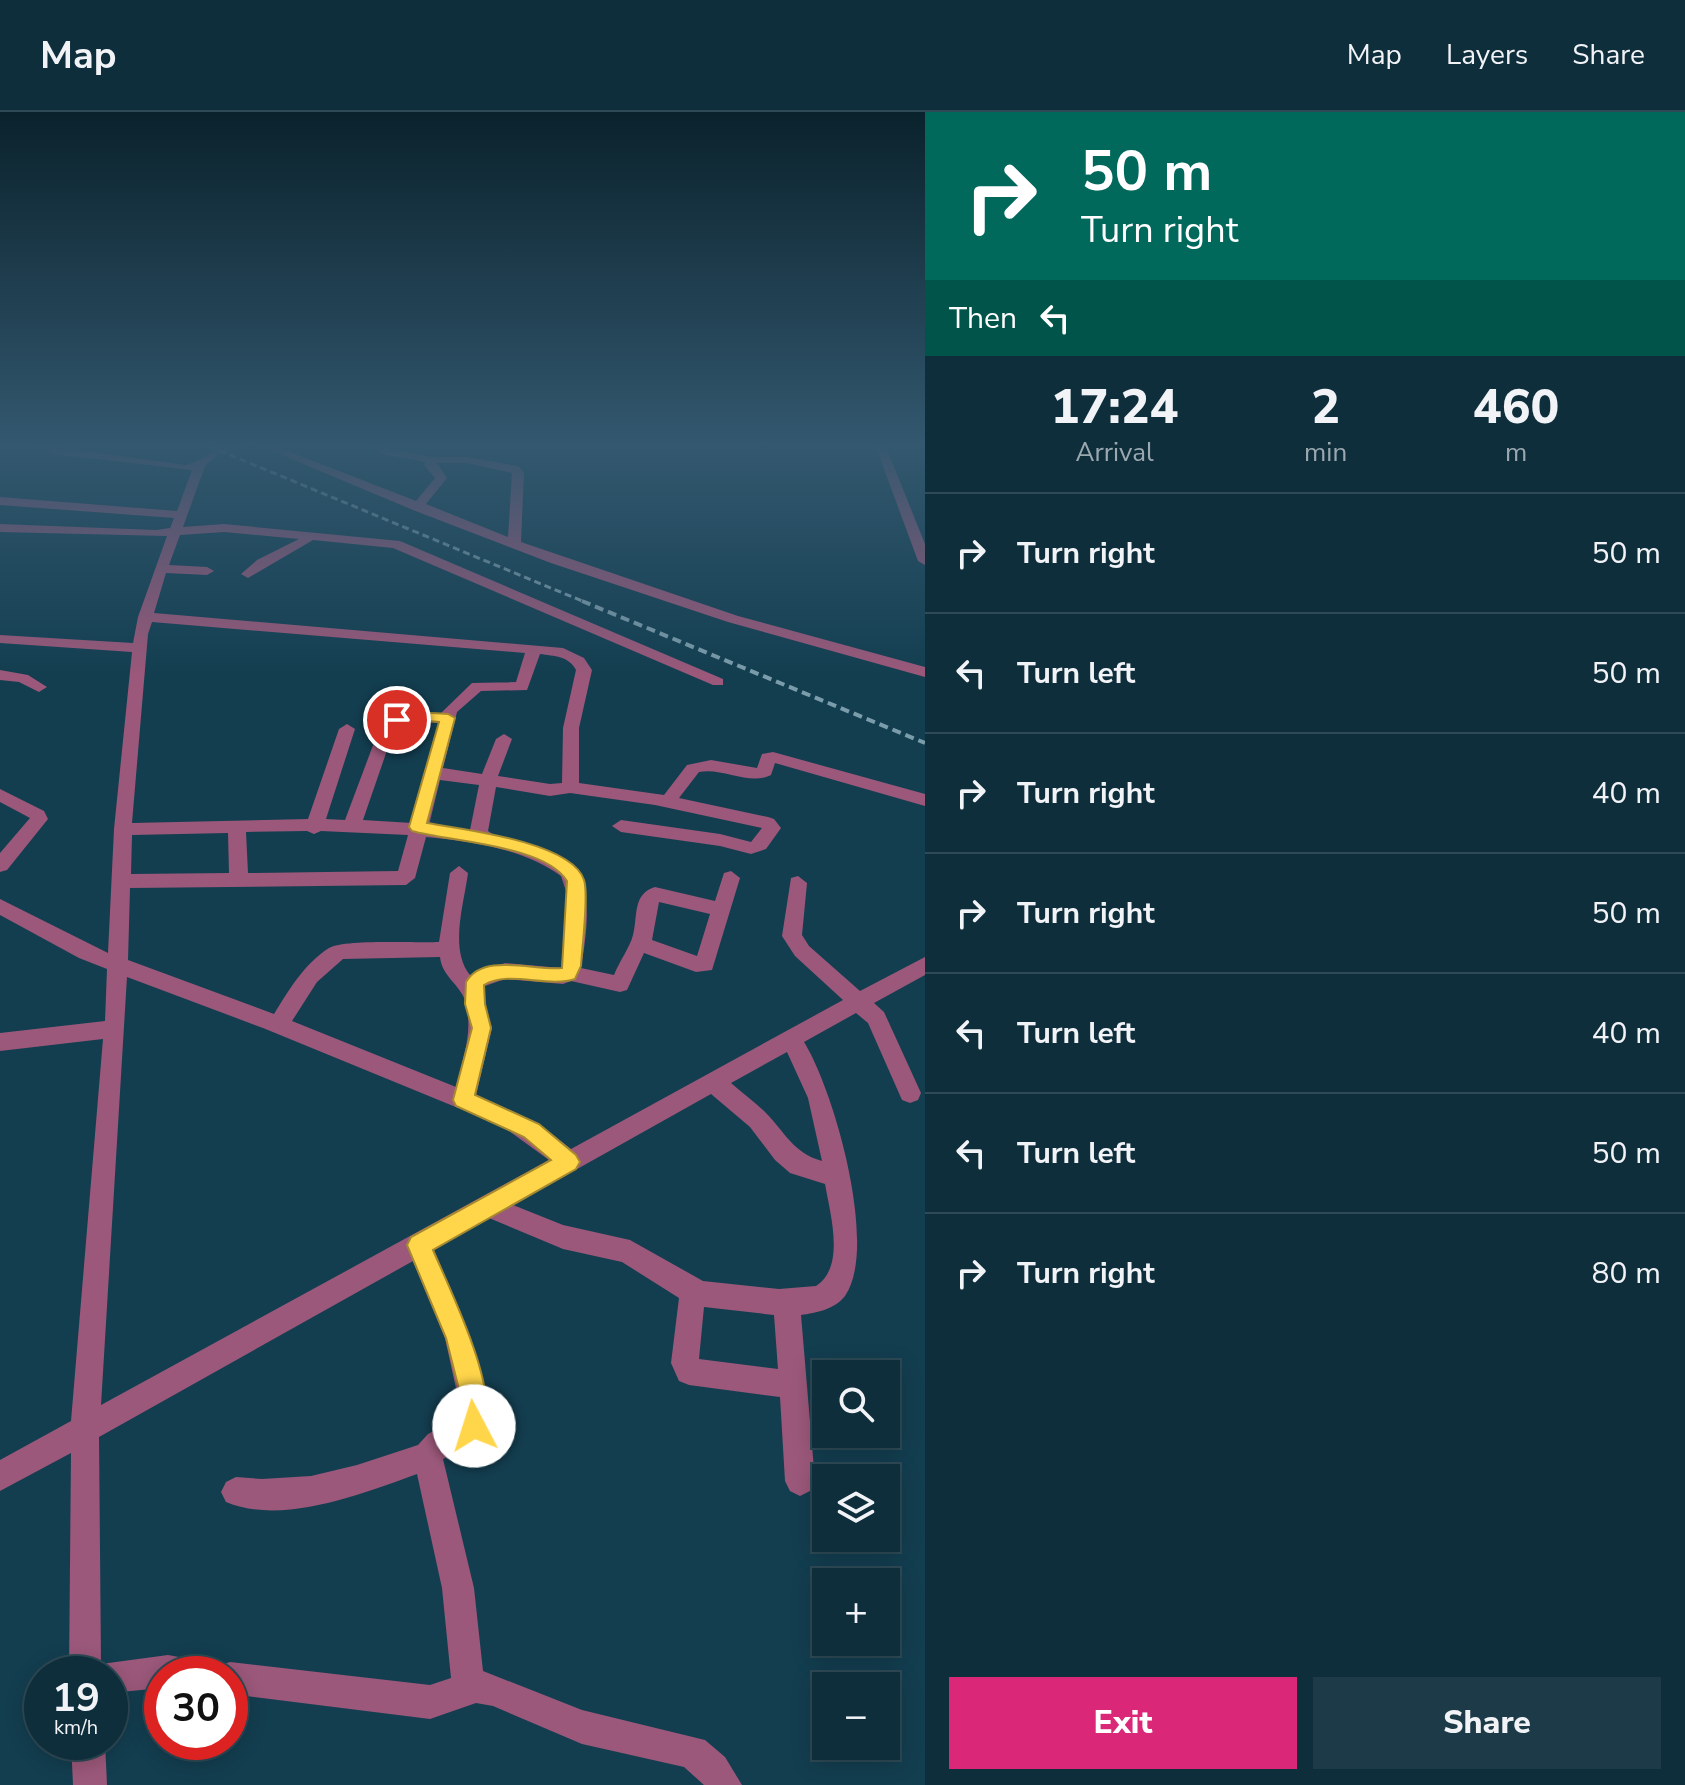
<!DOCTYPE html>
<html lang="en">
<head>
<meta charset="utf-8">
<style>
  :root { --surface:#0e2e3c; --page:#1c3a47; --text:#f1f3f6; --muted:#9ba8af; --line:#2e4a56; --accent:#db2777 }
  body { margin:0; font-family:"Nunito Sans",sans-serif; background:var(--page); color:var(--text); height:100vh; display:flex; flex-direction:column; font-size:30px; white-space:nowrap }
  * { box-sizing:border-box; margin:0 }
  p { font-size:26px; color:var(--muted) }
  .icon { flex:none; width:44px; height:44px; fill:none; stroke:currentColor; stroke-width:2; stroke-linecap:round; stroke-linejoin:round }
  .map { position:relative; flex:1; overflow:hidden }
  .sheet { display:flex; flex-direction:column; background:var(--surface); width:760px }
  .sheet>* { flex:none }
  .hud { background:#00695c; color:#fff; overflow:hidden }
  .buttons { position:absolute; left:812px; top:1248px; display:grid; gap:16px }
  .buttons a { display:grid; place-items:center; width:88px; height:88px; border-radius:0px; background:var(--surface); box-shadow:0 4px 20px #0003,0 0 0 2px var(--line); font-size:40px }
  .speed { position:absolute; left:24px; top:1544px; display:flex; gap:16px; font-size:40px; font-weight:700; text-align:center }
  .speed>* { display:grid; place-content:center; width:104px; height:104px; border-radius:50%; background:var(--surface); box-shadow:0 4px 20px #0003,0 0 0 2px var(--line); line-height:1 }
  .speed small { font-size:20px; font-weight:400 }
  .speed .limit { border:12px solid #d22; background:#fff; color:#111 }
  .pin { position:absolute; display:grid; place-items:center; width:68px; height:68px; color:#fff; margin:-34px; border:4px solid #fff; border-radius:50%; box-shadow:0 2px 8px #0007 }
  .me { position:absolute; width:88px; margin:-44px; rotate:355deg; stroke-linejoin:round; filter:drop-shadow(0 0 6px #0008) }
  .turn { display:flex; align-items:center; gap:28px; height:168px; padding:0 24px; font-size:36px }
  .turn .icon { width:104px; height:104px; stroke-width:2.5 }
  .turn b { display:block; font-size:56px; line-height:68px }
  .then { display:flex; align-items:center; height:76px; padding:0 24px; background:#0003; gap:16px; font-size:30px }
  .eta { display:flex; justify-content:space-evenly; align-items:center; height:136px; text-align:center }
  .eta b { font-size:48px; font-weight:800; line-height:56px }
  .button { display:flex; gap:16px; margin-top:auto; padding:16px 24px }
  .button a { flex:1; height:92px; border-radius:0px; background:var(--accent); color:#fff; font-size:32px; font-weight:800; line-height:92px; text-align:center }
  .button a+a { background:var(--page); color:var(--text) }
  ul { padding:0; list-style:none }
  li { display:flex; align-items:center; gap:24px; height:120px; padding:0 24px; border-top:2px solid var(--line) }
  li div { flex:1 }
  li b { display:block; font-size:30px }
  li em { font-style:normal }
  header { display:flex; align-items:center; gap:48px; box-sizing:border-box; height:112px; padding:0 40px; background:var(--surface); border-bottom:2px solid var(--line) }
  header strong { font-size:38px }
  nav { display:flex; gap:44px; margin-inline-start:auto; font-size:28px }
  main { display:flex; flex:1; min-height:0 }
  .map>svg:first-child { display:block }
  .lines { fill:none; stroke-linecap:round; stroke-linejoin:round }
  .minor { fill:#9b587a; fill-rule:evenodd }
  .rail-far1 { stroke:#7b9caa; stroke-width:3; stroke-dasharray:7 4; stroke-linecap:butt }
  .rail { stroke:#7b9caa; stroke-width:4; stroke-dasharray:9 5; stroke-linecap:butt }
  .route { fill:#ffd54a; stroke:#a68a30; stroke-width:2 }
</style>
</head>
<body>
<header>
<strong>Map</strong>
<nav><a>Map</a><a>Layers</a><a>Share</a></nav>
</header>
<main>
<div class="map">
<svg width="925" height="1673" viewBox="0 0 925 1673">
  <rect width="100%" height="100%" fill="#133e50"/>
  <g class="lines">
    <g class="minor">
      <path d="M 23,330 L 185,353 C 209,348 214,330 245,330 L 218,342 L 205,354 L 183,415 L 224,412 L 400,429 L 723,567 L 723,573 L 713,573 L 393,436 L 313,428 L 248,466 L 241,462 L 257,448 L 299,427 L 224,420 L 180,423 L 169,453 L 207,455 L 214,459 L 207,463 L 166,461 L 154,501 L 563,536 L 584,546 L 592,558 L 579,616 L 579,671 L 664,683 L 687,653 L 711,648 L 757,656 L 762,642 L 773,640 L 925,682 L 925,694 L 775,651 L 771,663 C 750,674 722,655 699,660 L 679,686 L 768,705 L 774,707 L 781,716 L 766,737 L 751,742 L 720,734 L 621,720 L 612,714 L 621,708 L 720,722 L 751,730 L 762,716 L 655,693 L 570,681 L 550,684 L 496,675 L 488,719 L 497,725 C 587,743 596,767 581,856 L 614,863 C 619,850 630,835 633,823 C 638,805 632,782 655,775 L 715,789 L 724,761 L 731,759 L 740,766 L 712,858 L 696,860 L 644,841 L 627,878 L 620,880 L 571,869 L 563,872 L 505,867 L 485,874 L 485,892 L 492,916 L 476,983 L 539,1012 L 571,1037 L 843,888 L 795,844 L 782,824 L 791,766 L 798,764 L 807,771 L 802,823 L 809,834 L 860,879 L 925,845 L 925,863 L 874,891 L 884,900 L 921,981 L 918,988 L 910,991 L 902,988 L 868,911 L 856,901 L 804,930 C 834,978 879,1135 845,1184 C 835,1197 816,1201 801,1203 L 815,1369 L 810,1379 L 800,1384 L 790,1379 L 785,1369 L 780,1285 L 689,1273 L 679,1269 L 671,1251 L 679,1186 L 622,1150 L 563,1137 L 489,1106 L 434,1138 L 471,1226 L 491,1305 L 478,1329 L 443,1347 L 474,1476 L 483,1559 L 582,1598 L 705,1628 L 725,1645 L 742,1673 L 704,1673 L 684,1655 L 582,1632 L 493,1594 L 476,1591 L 430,1607 L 230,1582 L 230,1562 L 215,1562 L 218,1554 L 230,1550 L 430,1573 L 451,1566 L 442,1476 L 417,1362 C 364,1381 282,1414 226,1390 L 221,1380 L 226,1370 L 236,1365 L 262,1367 L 311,1364 L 357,1353 L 418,1333 L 428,1322 L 462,1304 L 445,1226 L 413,1149 L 99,1325 L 101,1552 L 168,1543 L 206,1550 L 210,1562 L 162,1562 L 162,1576 L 110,1581 L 110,1562 L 69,1562 L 71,1341 L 0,1379 L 0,1348 L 71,1309 L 103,927 L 0,939 L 0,921 L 105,909 L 107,857 L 79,846 L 0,803 L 0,787 L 108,841 L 114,717 L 132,540 L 0,531 L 0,523 L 133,531 L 138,505 L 167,424 L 0,420 L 0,412 L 156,418 L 170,416 L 174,406 L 0,393 L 0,385 L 177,399 L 192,358 L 53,342 ZM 152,510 L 525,541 L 516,570 L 472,571 L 441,601 L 406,600 L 381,612 L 345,708 L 326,707 L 355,617 L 347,612 L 339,617 L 308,707 L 132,711 L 148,522 ZM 540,542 C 554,544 569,544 576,558 L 563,616 L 562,671 L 550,672 L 498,664 L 512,627 L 504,622 L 496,627 L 482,662 L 443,656 L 457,600 L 481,579 L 527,578 ZM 409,610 L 439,611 L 412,711 L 363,708 L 394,618 ZM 440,668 L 479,673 L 470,718 L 429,713 ZM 307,719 L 314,722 L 321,719 L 408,723 L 398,759 L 248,761 L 246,720 ZM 228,721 L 229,761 L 131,762 L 132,723 ZM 426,725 C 470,729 525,737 561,764 L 568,785 L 561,856 L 505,851 L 470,863 C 449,837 464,792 468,761 L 459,754 L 450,761 L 439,830 C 416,831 344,827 329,836 C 304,852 289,878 274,902 L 128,848 L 130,776 L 406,773 L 415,766 ZM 659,790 L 710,802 L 697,844 L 652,828 ZM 440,845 C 442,864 459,872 465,888 C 474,918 463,946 456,975 L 292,909 L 317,870 L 343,847 ZM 127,865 L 263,916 L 502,1014 L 549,1048 L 101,1293 ZM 787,940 L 808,986 L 822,1049 C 793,1041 785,1020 765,1000 C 755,990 742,981 731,971 ZM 711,982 L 750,1015 L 775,1048 L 790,1061 L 825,1072 C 830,1101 846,1155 816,1174 L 779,1177 L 703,1169 L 630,1128 L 563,1113 L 513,1093 ZM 704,1195 L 774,1203 L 778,1257 L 699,1247 Z"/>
      <path d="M 251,330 L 265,330 L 416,389 L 435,366 L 424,353 L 426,350 L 381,342 L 363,330 L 375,330 L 388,337 L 433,345 L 467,345 L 518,354 L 524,360 L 521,430 L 738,504 L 925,555 L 925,565 L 728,510 L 551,451 L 413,398 ZM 437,351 L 467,351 L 512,361 L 508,425 L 426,392 L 447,366 Z"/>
      <path d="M 874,330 L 884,330 L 925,432 L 925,453 L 918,449 Z"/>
      <path d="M 0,558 L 28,563 L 47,575 L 39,580 L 19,570 L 0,568 Z"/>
      <path d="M 0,677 L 44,699 L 48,707 L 7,758 L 0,760 L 0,741 L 30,706 L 0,690 Z"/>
      <path d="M 71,1630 L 105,1630 L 107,1673 L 73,1673 Z"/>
    </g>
    <path class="rail-far1" d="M 199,330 L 587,491"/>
    <path class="rail" d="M 582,489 L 925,631"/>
  </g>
  <linearGradient id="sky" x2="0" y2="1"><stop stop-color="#0a222c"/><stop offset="0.59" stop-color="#33586f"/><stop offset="1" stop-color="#33586f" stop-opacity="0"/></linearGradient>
  <rect width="925" height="564" fill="url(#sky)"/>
  <path class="route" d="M 416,600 L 448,602 L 455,606 L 427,711 C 462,717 572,730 584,768 C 589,783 582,835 581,854 L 575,867 C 547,876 509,858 484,873 L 485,892 L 491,916 L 475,983 L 539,1012 L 576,1043 L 580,1050 L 576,1057 L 433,1138 C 451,1180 501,1280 484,1323 L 474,1327 L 465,1323 L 461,1314 L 462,1289 L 446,1226 L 407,1133 L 411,1125 L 551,1048 L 524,1025 L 456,994 L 453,988 L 472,916 L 465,892 L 466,870 C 483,840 534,859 562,856 L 567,769 C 545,733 451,730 412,719 L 409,715 L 439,610 L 416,608 L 397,612 L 390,608 Z"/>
</svg>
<div class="buttons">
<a><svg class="icon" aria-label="search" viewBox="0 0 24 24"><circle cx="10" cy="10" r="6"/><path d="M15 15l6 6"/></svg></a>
<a><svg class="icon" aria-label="layers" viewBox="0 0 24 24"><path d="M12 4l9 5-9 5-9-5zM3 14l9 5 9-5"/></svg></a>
<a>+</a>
<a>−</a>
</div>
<div class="speed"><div>19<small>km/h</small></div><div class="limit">30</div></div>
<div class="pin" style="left:397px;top:608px;background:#d93025"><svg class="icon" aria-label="arrive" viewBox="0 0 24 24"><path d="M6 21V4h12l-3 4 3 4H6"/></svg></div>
<svg class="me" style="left:474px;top:1314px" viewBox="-20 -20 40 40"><circle r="19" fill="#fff"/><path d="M0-13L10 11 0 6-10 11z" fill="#ffd54a"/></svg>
</div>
<section class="sheet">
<div class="hud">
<div class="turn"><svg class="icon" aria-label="right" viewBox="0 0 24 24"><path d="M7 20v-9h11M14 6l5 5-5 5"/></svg><div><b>50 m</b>Turn right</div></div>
<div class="then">Then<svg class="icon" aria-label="left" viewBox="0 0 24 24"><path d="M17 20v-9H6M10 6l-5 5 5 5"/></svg></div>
</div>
<div class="eta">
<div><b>17:24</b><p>Arrival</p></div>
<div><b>2</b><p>min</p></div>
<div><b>460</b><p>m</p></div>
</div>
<ul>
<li><svg class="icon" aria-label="right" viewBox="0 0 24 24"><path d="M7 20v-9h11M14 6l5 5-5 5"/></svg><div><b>Turn right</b></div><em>50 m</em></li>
<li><svg class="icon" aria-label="left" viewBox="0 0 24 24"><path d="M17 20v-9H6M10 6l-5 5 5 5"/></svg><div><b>Turn left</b></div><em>50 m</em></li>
<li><svg class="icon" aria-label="right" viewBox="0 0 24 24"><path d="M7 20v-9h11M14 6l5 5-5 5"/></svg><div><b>Turn right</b></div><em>40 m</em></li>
<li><svg class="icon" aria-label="right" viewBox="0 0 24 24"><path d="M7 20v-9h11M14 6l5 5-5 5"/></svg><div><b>Turn right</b></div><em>50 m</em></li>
<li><svg class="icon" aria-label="left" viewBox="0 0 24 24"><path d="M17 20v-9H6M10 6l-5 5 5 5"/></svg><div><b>Turn left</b></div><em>40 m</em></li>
<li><svg class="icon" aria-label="left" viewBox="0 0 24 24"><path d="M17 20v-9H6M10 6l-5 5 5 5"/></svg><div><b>Turn left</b></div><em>50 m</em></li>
<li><svg class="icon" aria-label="right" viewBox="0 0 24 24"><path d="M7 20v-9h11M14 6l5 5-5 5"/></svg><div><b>Turn right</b></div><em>80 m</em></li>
</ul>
<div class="button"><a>Exit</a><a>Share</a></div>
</section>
</main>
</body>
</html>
